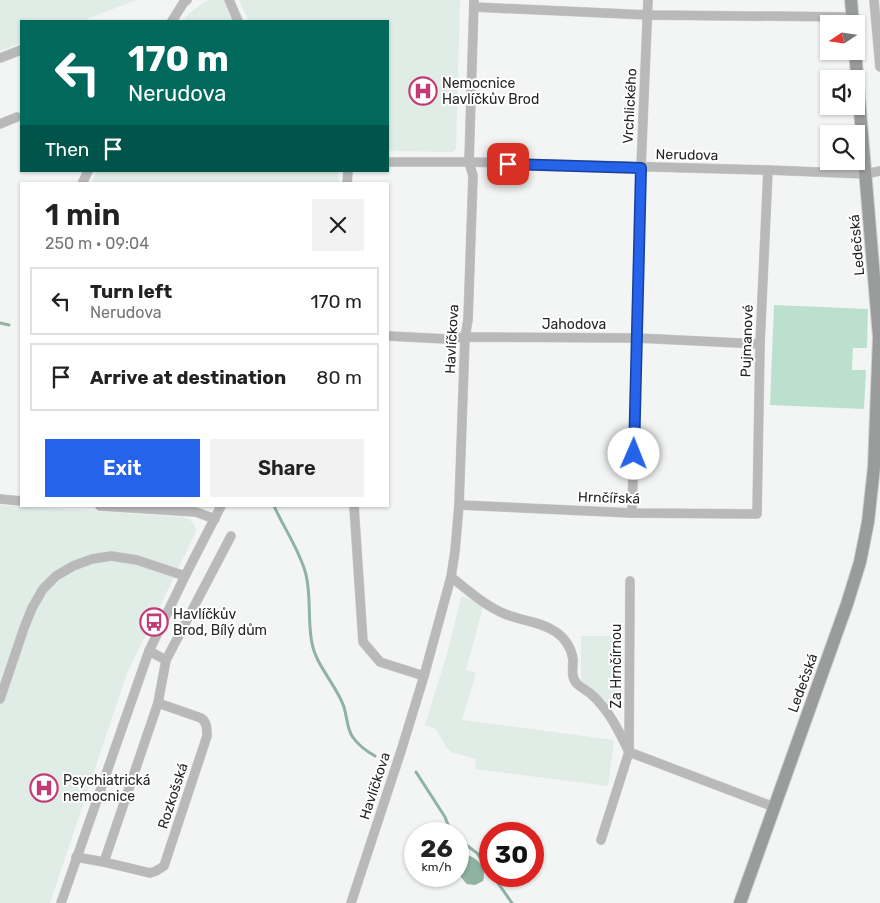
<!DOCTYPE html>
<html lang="en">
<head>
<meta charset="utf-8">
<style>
  :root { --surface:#fff; --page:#f2f2f2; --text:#222; --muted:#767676; --line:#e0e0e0; --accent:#2563eb }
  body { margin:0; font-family:Rubik,sans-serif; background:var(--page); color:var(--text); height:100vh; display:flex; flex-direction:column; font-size:19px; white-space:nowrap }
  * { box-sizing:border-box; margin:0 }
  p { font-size:16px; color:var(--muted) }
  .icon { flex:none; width:28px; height:28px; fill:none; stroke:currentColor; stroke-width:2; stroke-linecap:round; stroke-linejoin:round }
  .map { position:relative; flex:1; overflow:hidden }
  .sheet { position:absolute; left:20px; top:182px; width:369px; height:325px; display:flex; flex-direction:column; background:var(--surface); border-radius:0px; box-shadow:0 1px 4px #0004 }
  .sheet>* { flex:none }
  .guide { position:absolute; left:20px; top:20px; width:369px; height:152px; border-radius:0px; box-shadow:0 1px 4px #0004; background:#00695c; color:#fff; overflow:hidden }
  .needle { width:32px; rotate:257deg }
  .fabs { position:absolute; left:820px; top:15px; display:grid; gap:10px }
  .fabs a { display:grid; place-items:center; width:45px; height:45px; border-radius:0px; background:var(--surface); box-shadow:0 1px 4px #0004; font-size:25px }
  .speed { position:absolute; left:404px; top:822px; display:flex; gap:10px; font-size:25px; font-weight:700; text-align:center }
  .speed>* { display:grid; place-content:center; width:65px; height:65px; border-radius:50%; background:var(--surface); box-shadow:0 1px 4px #0004; line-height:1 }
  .speed small { font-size:12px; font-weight:400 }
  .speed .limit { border:8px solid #d22; background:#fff; color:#111 }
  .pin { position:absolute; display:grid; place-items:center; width:42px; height:42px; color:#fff; margin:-21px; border-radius:10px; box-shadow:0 2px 8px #0006 }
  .me { position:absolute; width:55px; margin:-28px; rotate:1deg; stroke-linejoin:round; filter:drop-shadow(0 0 4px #0008) }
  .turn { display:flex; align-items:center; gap:18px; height:105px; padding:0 25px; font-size:22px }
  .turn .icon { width:65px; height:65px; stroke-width:2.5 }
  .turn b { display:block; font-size:35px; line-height:42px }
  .then { display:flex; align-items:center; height:48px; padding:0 25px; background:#0003; gap:10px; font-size:19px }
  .round { display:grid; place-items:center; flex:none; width:52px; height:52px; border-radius:0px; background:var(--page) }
  .summary { display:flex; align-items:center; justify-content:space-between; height:85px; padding:0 25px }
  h1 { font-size:30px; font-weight:600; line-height:38px }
  .button { display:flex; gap:10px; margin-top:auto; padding:10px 25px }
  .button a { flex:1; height:58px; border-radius:0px; background:var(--accent); color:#fff; font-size:20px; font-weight:600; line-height:58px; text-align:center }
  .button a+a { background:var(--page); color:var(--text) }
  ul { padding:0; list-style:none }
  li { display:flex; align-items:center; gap:15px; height:68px; margin:0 10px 8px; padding:0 15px; border:2px solid var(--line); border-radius:0px }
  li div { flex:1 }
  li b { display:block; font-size:19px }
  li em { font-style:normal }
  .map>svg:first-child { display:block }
  .built { fill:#e0ece6 }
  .green { fill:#bbe1ce }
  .water { fill:#8eb3a1 }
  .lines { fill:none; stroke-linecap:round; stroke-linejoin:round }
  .stream { stroke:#8eb3a1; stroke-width:3 }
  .minor-casing { stroke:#cdd0ce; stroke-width:10 }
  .secondary-casing { stroke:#cdd0ce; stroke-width:14 }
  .minor { stroke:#b8b9b8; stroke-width:9 }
  .secondary { stroke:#9a9c9b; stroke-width:12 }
  .route-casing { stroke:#184099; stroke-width:12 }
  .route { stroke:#2563eb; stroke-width:9 }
  .labels { text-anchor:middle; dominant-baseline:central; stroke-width:4; stroke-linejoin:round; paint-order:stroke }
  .poi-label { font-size:14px; fill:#252625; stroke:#fff; text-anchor:start }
  .street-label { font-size:14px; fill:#252625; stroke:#fff }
</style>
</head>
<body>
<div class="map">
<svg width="880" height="903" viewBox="0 0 880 903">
  <rect width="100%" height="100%" fill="#f2f5f3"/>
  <g class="built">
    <path d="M 0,0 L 136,0 L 82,21 L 21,21 L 21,43 L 0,51 Z"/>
    <path d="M 211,0 L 223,0 L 232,21 L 184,21 L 186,16 L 204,2 Z"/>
    <path d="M 239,0 L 460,0 L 456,149 L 452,152 L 388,151 L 388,21 L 249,21 Z"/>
    <path d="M 97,171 L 338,171 L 339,184 L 91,184 Z"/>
    <path d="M 0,505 L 184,517 L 190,520 L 194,524 L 196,530 L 194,536 L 127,673 L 50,903 L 0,903 Z"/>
    <path d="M 461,597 L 471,599 L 483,607 L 466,670 L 476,673 L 462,720 L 614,740 L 608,786 L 475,769 L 476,759 L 451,752 L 445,745 L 436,729 L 425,725 L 449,647 Z"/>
    <path d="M 581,636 L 623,636 L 622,706 L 606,706 L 598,695 L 589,687 L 581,683 Z"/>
  </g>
  <path class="green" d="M 774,305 L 868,309 L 867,348 L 853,348 L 852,370 L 866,370 L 864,409 L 770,405 Z"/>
  <path class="water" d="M 458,854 C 473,853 488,865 483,881 L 475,885 L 467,884 C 457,874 457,869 458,854 Z"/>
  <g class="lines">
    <g class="stream">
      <path d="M 0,323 L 9,325"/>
      <path d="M 274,506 C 284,528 298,548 305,571 C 312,594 307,620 312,643 C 316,666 336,684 344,707 C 347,717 347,728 352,736 C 358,745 366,751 375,756"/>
      <path d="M 416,772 L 445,817 L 450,830 L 453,834"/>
      <path d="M 458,839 L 477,853 L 490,871"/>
      <path d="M 493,876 L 512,903"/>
    </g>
    <g class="minor-casing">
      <g id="minor">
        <path d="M 229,0 L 238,21"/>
        <path d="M 874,0 L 880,67"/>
        <path d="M 474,7 L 648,15 L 852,17"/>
        <path d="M 172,21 L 184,2 L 187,0"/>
        <path d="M 0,58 L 21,50"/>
        <path d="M 0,124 L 17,117"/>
        <path d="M 388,162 L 469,162 L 768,170 L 866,174 L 880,171"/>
        <path d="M 82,184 L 88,171"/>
        <path d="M 347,184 L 348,171"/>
        <path d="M 388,336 L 447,339 L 465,337 L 637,338 L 760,344"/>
        <path d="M 0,499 L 21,501"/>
        <path d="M 459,505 L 632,513 L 757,514 L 760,344 L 768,170"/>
        <path d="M 100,506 L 196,512 L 215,519"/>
        <path d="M 354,506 L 363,642 L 380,662 L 424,676"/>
        <path d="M 632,513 L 641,168 L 648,0"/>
        <path d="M 451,577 C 468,590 485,606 505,614 C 522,621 540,621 556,632 C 565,638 572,649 573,660 C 573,665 572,671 573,676 C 575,686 584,688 591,694 C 609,710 619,731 629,752 L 774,807"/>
        <path d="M 166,660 L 231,536"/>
        <path d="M 0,699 L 24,628 L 32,608 L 43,589 L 56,576 L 73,566 L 92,559 L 111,556 L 137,560 L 185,576"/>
        <path d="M 601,840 L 629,752 L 630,581"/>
        <path d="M 76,857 L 104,862 L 158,703 L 166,660 L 149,651"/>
        <path d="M 104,862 L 150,873 L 156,871 L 164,866 L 207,736 C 207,729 207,722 201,718 L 158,703"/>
        <path d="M 61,903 L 149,651 L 185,576 L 221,506"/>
        <path d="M 351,903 L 401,751 L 424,676 L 451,577 L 455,551 L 459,505 L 465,337 L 468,320 L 473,176 L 469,162 L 474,0"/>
      </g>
    </g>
    <g class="secondary-casing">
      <g id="secondary">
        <path d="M 851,0 L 853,24"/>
        <path d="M 740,903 L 847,604 L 860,562 L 868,522 L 874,467 L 879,337 L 855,51"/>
      </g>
    </g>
    <use href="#minor" class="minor"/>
    <use href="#secondary" class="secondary"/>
  </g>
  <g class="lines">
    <g class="route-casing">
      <path id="route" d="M 508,164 L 641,168 L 634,454"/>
    </g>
    <use href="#route" class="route"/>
  </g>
  <defs>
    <g id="hospital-ring" transform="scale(1.4375)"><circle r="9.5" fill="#fff" stroke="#c33a75" stroke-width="1.5"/><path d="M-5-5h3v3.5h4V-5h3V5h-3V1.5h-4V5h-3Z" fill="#c33a75"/></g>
    <g id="bus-ring" transform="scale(1.4375)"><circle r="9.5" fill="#fff" stroke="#c33a75" stroke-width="1.5"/><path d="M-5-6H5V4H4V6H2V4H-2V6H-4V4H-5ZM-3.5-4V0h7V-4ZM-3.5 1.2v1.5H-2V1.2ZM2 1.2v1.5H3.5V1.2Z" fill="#c33a75"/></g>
  </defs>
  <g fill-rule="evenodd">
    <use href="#hospital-ring" x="423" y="91"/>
    <use href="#bus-ring" x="154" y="622"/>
    <use href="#hospital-ring" x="44" y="788"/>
  </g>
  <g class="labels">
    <g class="poi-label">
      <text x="442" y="83">Nemocnice<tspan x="442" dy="16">Havlíčkův Brod</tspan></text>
      <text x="173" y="614">Havlíčkův<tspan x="173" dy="16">Brod, Bílý dům</tspan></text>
      <text x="63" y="780">Psychiatrická<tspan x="63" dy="16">nemocnice</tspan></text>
    </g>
    <g class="street-label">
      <text transform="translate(630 106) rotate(-87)">Vrchlického</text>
      <text transform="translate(687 155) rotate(1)">Nerudova</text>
      <text transform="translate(857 245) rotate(-95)">Ledečská</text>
      <text x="574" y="324">Jahodova</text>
      <text transform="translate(452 339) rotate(-87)">Havlíčkova</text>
      <text transform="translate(747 341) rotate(-88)">Pujmanové</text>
      <text transform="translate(609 498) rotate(2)">Hrnčířská</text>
      <text transform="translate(616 666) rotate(-90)">Za Hrnčírnou</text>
      <text transform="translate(803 683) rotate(-70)">Ledečská</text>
      <text transform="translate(375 786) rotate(-72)">Havlíčkova</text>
      <text transform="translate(173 796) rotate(-72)">Rozkošská</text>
    </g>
  </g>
</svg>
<div class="fabs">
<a><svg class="needle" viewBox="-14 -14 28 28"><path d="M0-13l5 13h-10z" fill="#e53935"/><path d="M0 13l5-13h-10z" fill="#767676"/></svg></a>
<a><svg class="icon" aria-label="sound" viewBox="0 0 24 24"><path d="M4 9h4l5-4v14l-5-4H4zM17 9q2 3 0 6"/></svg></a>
<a><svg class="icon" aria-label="search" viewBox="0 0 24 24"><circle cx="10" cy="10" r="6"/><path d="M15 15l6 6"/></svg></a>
</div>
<div class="speed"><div>26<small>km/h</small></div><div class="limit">30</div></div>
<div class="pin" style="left:508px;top:164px;background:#d93025"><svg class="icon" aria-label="arrive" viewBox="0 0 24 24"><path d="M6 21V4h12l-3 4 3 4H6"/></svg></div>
<svg class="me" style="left:634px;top:454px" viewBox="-20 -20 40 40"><circle r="19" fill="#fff"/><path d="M0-13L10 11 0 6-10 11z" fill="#2563eb"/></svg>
<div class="guide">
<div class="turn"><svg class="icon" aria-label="left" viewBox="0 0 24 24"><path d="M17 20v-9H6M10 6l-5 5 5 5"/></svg><div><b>170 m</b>Nerudova</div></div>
<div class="then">Then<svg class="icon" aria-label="arrive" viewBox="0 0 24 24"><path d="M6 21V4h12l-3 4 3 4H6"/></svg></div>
</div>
<section class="sheet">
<div class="summary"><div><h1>1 min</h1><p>250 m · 09:04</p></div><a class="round"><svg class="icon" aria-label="close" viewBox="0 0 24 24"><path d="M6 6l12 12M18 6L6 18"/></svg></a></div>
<ul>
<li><svg class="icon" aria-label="left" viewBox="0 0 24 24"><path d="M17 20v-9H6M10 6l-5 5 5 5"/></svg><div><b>Turn left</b><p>Nerudova</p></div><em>170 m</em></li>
<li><svg class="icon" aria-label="arrive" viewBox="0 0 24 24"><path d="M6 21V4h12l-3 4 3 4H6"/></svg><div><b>Arrive at destination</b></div><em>80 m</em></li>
</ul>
<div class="button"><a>Exit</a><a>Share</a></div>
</section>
</div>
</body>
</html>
